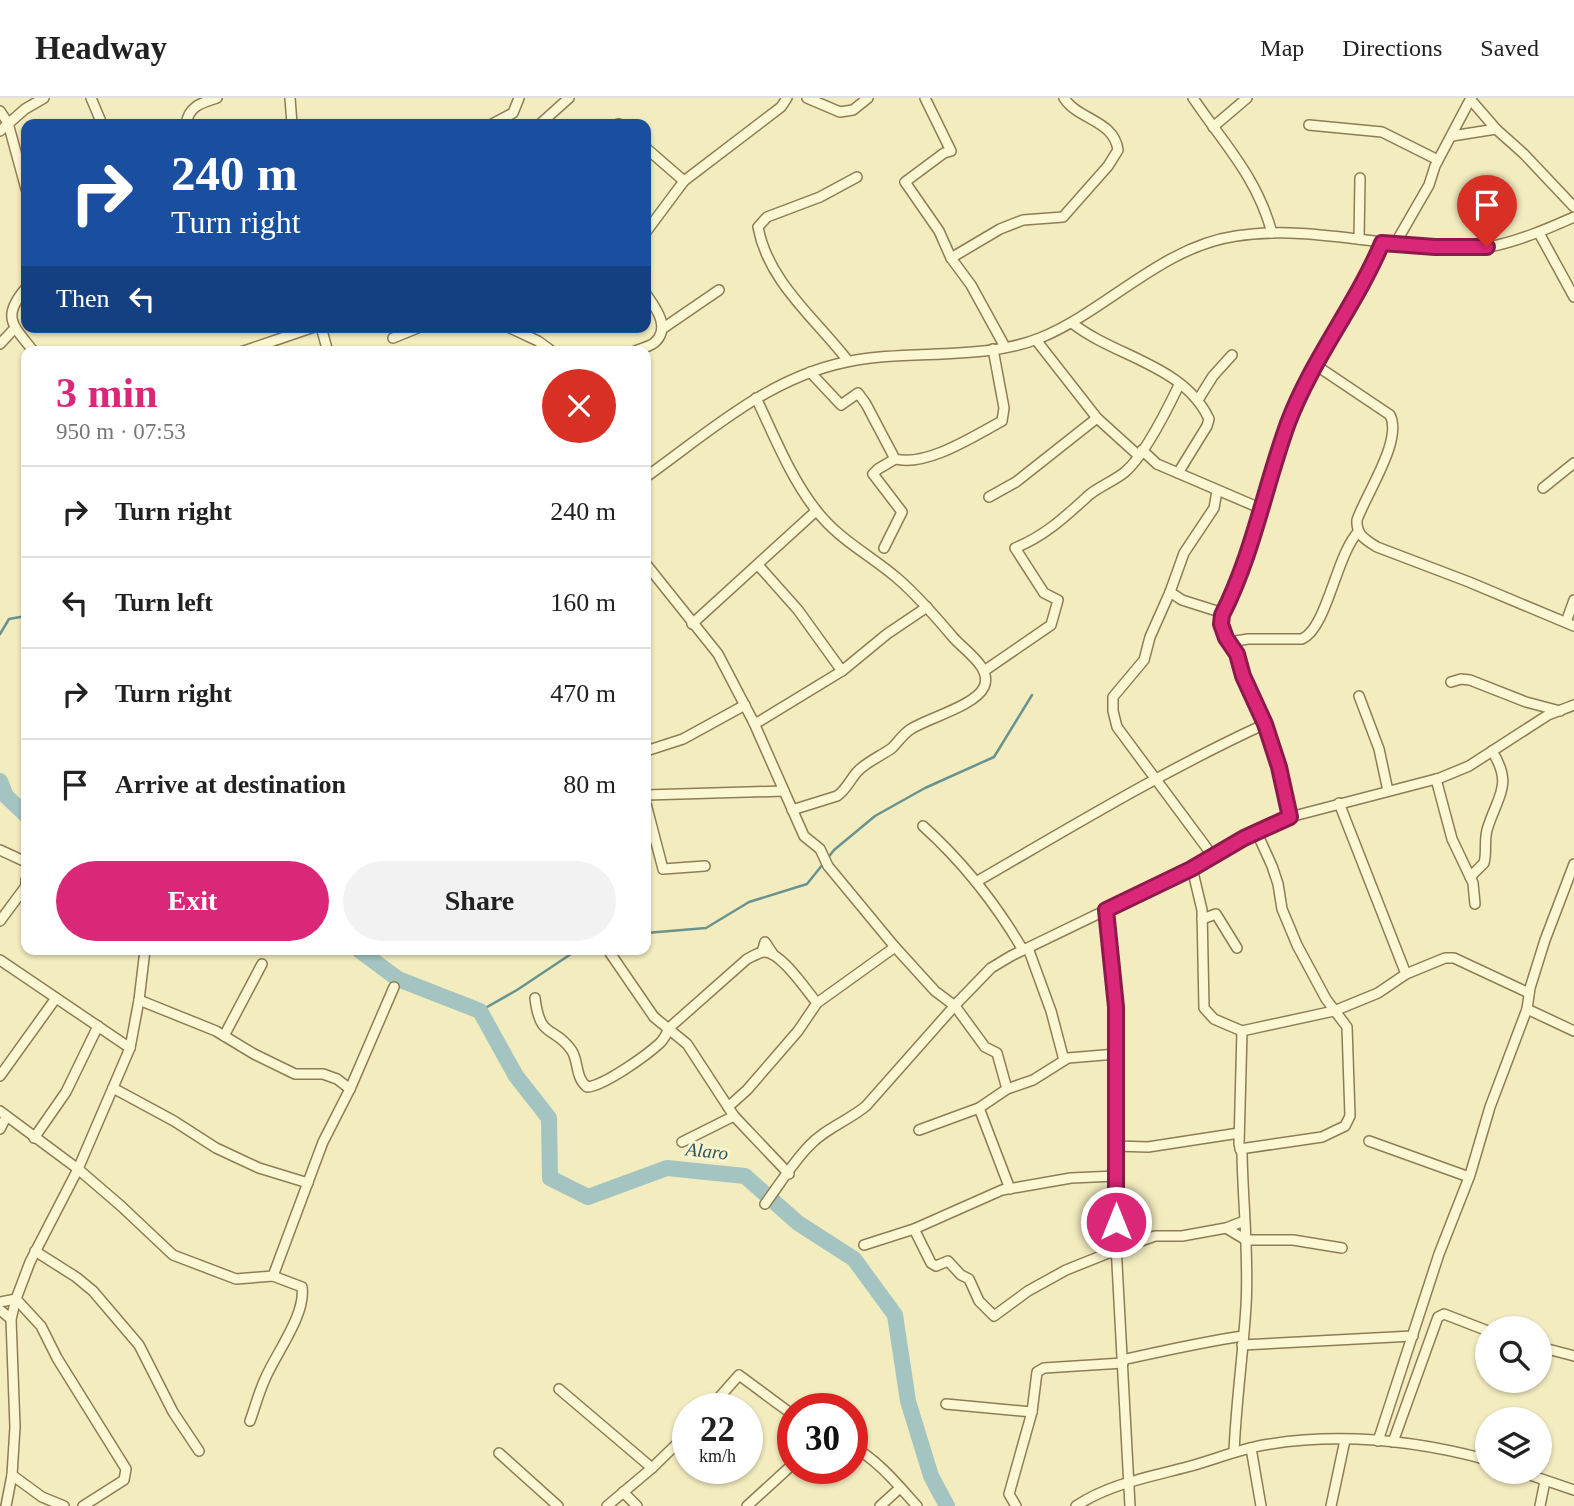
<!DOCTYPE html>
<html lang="en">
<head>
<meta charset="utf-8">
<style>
  :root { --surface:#fff; --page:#f2f2f2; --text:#222; --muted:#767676; --line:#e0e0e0; --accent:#db2777 }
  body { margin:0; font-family:"Times New Roman",serif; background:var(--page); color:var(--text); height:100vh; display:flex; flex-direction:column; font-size:26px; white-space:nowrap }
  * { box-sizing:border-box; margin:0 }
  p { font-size:23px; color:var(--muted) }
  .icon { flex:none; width:38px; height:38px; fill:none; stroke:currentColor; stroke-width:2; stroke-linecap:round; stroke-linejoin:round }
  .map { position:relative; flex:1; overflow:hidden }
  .details { position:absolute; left:21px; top:248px; width:630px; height:609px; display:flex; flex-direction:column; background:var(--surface); border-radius:14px; box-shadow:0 2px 5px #0004 }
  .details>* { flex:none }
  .hud { position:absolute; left:21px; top:21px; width:630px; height:214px; border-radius:14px; box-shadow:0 2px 5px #0004; background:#1a4fa0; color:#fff; overflow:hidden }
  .tools { position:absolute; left:1475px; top:1218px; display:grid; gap:14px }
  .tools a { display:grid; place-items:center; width:77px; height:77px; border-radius:50%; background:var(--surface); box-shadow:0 2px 5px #0004; font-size:35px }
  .speed { position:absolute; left:672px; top:1295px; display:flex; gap:14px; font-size:35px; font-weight:700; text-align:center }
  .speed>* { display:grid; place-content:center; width:91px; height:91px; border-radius:50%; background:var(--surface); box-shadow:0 2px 5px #0004; line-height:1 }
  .speed small { font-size:18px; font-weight:400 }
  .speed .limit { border:10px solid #d22; background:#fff; color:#111 }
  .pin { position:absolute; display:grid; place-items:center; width:60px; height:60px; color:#fff; margin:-72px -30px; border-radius:50% 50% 50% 0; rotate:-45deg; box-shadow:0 0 7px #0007 }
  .pin .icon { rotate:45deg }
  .me { position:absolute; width:77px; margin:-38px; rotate:0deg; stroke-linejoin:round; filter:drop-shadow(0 0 5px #0008) }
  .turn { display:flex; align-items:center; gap:24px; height:147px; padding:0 35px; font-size:32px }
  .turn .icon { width:91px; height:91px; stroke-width:2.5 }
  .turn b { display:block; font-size:49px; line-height:60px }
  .then { display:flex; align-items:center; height:66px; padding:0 35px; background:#0003; gap:14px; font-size:26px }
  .round { display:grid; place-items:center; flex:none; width:74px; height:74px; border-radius:37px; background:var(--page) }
  .summary { display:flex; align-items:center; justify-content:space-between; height:119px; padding:0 35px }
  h1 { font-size:42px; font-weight:700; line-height:52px; color:var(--accent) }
  .action { display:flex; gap:14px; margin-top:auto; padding:14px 35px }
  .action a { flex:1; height:80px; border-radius:42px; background:var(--accent); color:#fff; font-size:28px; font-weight:700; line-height:80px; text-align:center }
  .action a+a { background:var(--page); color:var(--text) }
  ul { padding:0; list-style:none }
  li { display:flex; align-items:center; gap:21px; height:91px; padding:0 35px; border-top:2px solid var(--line) }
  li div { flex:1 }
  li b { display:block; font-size:26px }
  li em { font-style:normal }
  header { display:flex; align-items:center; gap:42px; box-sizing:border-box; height:98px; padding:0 35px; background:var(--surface); border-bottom:2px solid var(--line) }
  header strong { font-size:33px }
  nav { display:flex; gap:38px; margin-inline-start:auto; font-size:24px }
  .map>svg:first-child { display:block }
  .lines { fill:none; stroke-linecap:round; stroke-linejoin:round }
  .stream { stroke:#699390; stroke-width:2.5 }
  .river { stroke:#a3c4c0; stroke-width:16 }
  .minor-casing { stroke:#8d7d55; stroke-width:12 }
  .minor { stroke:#fcf7d3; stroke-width:9 }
  .route-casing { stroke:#8e194d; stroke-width:18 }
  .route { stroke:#db2777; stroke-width:12 }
  .labels { text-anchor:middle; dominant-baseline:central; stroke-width:6; stroke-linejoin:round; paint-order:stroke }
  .water-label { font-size:19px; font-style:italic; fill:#29565c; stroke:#f9f4cf }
</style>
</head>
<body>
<header>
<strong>Headway</strong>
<nav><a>Map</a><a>Directions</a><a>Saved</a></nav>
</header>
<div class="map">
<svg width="1574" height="1408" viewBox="0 0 1574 1408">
  <rect width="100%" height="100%" fill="#f2ecbf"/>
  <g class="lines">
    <g class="stream">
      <path d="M 0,536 L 9,521 L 26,518"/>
      <path d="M 827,761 L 834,752 L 875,718 L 925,690 L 994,659 L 1032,597"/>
      <path d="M 646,835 L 706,830 L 749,804 L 807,786 L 823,766"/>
      <path d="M 480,913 L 517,892 L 577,852"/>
    </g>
    <g class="river">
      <path d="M 0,683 L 6,698 L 26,717"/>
      <path d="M 359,852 L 398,881 L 480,913 L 516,978 L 549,1020 L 550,1080 L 588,1099 L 667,1070 L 745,1078 L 798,1125 L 854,1161 L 895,1217 L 908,1303 L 931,1378 L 947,1408"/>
    </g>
    <g class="minor-casing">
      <g id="minor">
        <path d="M 91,0 L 102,26"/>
        <path d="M 290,0 L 292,26"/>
        <path d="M 807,0 L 840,14 L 853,12 L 868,0"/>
        <path d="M 925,0 L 951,53 L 944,55 L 905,84 L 939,133 L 951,160 L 971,187 L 1005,249"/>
        <path d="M 1193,0 C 1224,46 1257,79 1272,135"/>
        <path d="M 1471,2 L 1496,31"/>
        <path d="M 0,13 L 8,25 L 26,91"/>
        <path d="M 186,26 C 189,8 201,5 217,0"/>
        <path d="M 492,26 L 513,15 L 519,0"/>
        <path d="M 540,26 L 569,0"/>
        <path d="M 618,26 L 619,26"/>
        <path d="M 1309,27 L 1382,34 L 1438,62"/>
        <path d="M 1213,29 L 1247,0"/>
        <path d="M 0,33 L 25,11 L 44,0"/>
        <path d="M 1452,38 L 1496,31 L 1524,56 L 1574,109"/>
        <path d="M 646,50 L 684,83"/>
        <path d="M 646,134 L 684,83 L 781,9 L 787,0"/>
        <path d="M 1539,135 L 1574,199"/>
        <path d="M 1359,141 L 1360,80"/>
        <path d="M 1395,146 L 1429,87 L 1435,68 L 1471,0"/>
        <path d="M 951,160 L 1000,131 L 1023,122 L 1063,119 L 1108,68 L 1118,52 C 1114,22 1078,22 1064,0"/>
        <path d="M 26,190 C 0,220 14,228 34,254"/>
        <path d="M 1072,225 C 1115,259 1184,267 1209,321 L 1207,328 L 1178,375"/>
        <path d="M 321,229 L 328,254"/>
        <path d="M 508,229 L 538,243 L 553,254"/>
        <path d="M 662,231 L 719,192"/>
        <path d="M 393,240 L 420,229"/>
        <path d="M 1036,242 L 1097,320 L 1139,358"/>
        <path d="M 0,246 L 14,231"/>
        <path d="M 241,254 L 314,229"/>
        <path d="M 633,254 C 639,251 649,249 654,245 C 672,230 655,209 646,196"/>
        <path d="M 848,263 C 816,221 768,184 758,129 L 767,119 L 820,99 L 857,79"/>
        <path d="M 1317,268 L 1390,317 C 1403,342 1366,396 1357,422 C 1356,437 1366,442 1377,449 L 1469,484 L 1574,528"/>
        <path d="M 810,274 L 841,307 L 858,295 L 866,306 L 895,361 C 927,369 974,338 1002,323 L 1004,310 L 993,251"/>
        <path d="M 756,300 C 774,337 790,379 816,412 C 838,441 870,457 897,480 C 917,497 935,518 952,538 C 962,551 993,569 984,589 C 975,608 928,620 911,631 C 904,635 898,644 892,650 C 881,658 866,664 857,674 C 850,682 846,692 837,698 L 792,712"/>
        <path d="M 1198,302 L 1213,278 L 1232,257"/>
        <path d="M 1142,352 L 1157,366 L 1262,411"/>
        <path d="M 646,379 C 709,334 768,280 846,264 C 907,251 983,263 1040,240 C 1108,212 1161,149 1236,138 C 1305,127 1377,148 1447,149 C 1460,149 1476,151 1489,149 C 1519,143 1547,131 1574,119"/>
        <path d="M 1543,390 L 1574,365"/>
        <path d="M 1217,393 L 1214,410 L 1184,455 L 1170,494 L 1182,502 L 1223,515"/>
        <path d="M 989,399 L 1016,384 L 1097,320"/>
        <path d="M 884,450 L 902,414 L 873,376 L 878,371 L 895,361"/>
        <path d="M 646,466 L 718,556 L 754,625 L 804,738 L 820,751 L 828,768 L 895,849 L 935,893 L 955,908 L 985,949 L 997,955 L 1007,991"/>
        <path d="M 758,467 L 798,512 L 842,573"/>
        <path d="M 1170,494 L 1150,539 L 1144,562 L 1113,599 L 1113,613 L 1117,629 L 1212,757"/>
        <path d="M 1566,524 L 1574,502"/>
        <path d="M 692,526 L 816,413"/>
        <path d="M 1230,544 L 1248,541 L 1302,541 C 1327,530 1336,458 1358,434"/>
        <path d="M 984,573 L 1051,527 L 1058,502 L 1044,495 L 1015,450 C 1045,438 1066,418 1089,397 C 1100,388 1114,383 1125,374 C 1145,357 1168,310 1179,287"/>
        <path d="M 1451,584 L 1461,581 L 1470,582 L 1526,604 L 1560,613"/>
        <path d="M 1359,598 L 1379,651 L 1388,693"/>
        <path d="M 754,625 L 760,623 L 842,573 L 887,536 L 927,509"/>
        <path d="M 646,653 L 683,641 L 745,607"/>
        <path d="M 1436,681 L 1452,741 L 1473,785 L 1475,806"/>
        <path d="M 646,697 L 784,693"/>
        <path d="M 1339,705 L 1406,876"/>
        <path d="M 646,706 L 663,771 L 705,768"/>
        <path d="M 1290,719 L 1279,669 L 1265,626 L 1243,578 L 1237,556 L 1221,526 L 1222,517 C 1252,456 1265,388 1288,325 C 1312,262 1356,207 1382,145"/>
        <path d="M 923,728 C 963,764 996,806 1023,852"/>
        <path d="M 0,752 L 26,764"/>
        <path d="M 1192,770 L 1202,812 L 1204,910 L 1214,921 L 1242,933 L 1334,913 L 1378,895 L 1406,876 L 1445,860 L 1454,860 L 1529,895"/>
        <path d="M 1470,779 L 1484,765 C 1487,754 1484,743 1487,732 C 1497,698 1514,688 1492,653"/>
        <path d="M 976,784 C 1071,729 1165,672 1265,626"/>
        <path d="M 1106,812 L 1116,909 L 1116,1147 L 1130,1408"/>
        <path d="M 1202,821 L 1216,816 L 1237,850"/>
        <path d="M 0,823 L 26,788 L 26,782"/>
        <path d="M 1028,850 L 1051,913 L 1064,962"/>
        <path d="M 608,852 L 654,919 L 687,946 L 734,1018 L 789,1076"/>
        <path d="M 762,854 L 765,844 L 773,856"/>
        <path d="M 0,862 L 130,950"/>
        <path d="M 535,900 C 540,943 555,927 572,953 C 579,965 575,979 587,989 C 604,988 647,957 660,945 C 664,941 667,935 669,930 L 747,861 C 751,859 758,855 763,854 C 780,852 806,892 817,905"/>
        <path d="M 139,902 L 216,933 L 254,956 L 295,976 L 323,976 L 337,981 L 350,991"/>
        <path d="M 1527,911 L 1574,933"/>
        <path d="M 224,938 L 262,866"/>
        <path d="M 0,978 L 56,900"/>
        <path d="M 113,990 L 174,1023 L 216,1050 L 259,1070 L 308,1085"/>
        <path d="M 728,1009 L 747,992 L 798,933 L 817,905 L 895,849"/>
        <path d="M 0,1013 L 78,1071 L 121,1108 L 173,1157 L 236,1181 L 273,1178 L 323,1044 L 350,991 L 394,889"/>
        <path d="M 0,1031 L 6,1019"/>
        <path d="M 919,1032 L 979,1010"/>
        <path d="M 34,1040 L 66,994 L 98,928"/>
        <path d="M 1369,1043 L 1469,1079"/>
        <path d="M 682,1044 L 734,1018"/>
        <path d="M 1116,1048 L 1148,1049 L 1239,1035"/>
        <path d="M 1240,1051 L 1322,1039 L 1345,1028 L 1350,1018 L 1347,929 L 1326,901 L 1297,847 L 1282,811 L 1278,786 L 1272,768 L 1257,735"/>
        <path d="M 1010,1091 L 979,1010 L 1007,991 L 1033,982 L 1068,960 L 1116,956"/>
        <path d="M 765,1106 C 779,1087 792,1066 808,1049 C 824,1031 848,1023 866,1008 L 958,904 L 991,870 L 1011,858 L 1191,771 L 1244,740 L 1290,719 L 1440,680 L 1469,668 L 1548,617 L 1574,607"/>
        <path d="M 1226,1130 L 1246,1142 L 1293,1142 L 1342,1150"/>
        <path d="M 914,1131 L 931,1165 L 936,1168 L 948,1163 L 961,1177 L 969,1181 L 979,1203 L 994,1218 L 1028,1193 L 1066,1172 L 1116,1152 L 1155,1138 L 1182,1138 L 1226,1130 L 1244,1123"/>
        <path d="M 864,1147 L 914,1131 L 1002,1092 L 1071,1080 L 1116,1078"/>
        <path d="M 35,1153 L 76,1179 L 93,1193 L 139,1247 L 173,1314 L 199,1353"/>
        <path d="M 0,1204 L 16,1201 L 41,1228 L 57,1260 L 126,1371 L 124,1382 L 83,1408"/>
        <path d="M 0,1212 L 11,1221"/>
        <path d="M 1242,1247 L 1413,1238"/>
        <path d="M 1540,1249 L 1574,1258"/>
        <path d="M 1122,1262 C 1163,1253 1202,1244 1243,1238"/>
        <path d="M 559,1291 L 652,1370"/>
        <path d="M 946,1306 L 1032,1314"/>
        <path d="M 709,1311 L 739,1277 L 793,1317"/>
        <path d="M 250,1323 C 255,1309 259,1294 265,1281 C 276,1255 306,1217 302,1189 L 273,1178"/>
        <path d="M 1378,1343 L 1439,1156 L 1470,1077 L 1490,1009 L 1527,911 L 1530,890 L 1545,842 L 1574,766"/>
        <path d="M 1393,1344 L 1438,1219 L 1444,1216 L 1488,1233"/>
        <path d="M 852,1348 C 879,1363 897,1386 917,1408"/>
        <path d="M 1251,1350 L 1261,1408"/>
        <path d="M 1234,1354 C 1236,1305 1243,1257 1246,1208 C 1249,1157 1243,1107 1242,1056 L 1239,1046 L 1242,933"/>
        <path d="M 499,1355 L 558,1408"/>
        <path d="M 1521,1374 L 1574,1392"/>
        <path d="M 12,1377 L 42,1399 L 64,1408"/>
        <path d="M 623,1394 L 637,1408"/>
        <path d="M 6,1408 L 12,1377 L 15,1329 L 11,1221 L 16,1201 L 30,1164 L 78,1071 L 130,950 L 139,902 L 145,852"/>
        <path d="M 607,1408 L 652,1370 L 688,1335"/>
        <path d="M 747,1408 L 793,1366"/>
        <path d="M 880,1408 L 900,1390"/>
        <path d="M 1016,1408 L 1009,1396 L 1032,1314 L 1037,1274 L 1044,1270 L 1123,1265"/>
        <path d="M 1076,1408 C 1109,1386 1149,1379 1187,1369 C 1214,1362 1241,1350 1270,1346 C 1342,1335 1418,1343 1488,1362"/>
        <path d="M 1331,1408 L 1345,1342"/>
        <path d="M 1540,1408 L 1545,1383"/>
      </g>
    </g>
    <use href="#minor" class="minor"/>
  </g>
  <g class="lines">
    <g class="route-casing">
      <path id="route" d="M 1116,1124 L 1116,909 L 1106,812 L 1191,771 L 1244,740 L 1290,719 L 1279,669 L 1265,626 L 1243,578 L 1237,556 L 1226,540 L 1221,526 L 1222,517 C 1253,456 1265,388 1288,325 C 1312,261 1356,207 1382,145 L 1435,149 L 1487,149"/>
    </g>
    <use href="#route" class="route"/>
  </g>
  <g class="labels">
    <g class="water-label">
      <text transform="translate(707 1053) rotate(6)">Alaro</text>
    </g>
  </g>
</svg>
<div class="tools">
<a><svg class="icon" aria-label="search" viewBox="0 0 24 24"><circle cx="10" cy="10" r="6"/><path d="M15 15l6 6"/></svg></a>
<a><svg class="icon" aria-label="layers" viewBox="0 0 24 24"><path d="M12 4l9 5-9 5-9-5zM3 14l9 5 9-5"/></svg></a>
</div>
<div class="speed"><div>22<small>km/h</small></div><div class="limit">30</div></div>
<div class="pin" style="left:1487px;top:149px;background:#d93025"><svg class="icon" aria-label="arrive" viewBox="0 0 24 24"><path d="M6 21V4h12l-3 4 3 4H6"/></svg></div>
<svg class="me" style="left:1116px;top:1124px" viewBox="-20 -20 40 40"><circle r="17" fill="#db2777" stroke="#fff" stroke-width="3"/><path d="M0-11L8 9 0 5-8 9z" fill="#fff"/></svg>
<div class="hud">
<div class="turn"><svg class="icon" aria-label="right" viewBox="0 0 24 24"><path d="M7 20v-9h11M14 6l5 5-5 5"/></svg><div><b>240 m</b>Turn right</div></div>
<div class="then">Then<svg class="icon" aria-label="left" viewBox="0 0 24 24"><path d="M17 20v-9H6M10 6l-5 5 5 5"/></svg></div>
</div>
<section class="details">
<div class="summary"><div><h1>3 min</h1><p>950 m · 07:53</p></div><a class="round" style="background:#d93025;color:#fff"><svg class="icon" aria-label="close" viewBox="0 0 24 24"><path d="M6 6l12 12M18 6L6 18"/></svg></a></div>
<ul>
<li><svg class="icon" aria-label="right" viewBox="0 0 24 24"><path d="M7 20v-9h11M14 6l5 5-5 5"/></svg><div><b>Turn right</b></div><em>240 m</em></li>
<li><svg class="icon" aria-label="left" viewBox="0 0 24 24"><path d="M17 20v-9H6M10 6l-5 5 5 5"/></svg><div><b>Turn left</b></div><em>160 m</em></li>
<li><svg class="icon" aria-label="right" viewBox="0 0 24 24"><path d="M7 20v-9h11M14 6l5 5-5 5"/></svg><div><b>Turn right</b></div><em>470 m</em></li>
<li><svg class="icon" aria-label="arrive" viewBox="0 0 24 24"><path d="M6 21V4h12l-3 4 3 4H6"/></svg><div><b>Arrive at destination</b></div><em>80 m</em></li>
</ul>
<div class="action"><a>Exit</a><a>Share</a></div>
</section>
</div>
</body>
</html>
